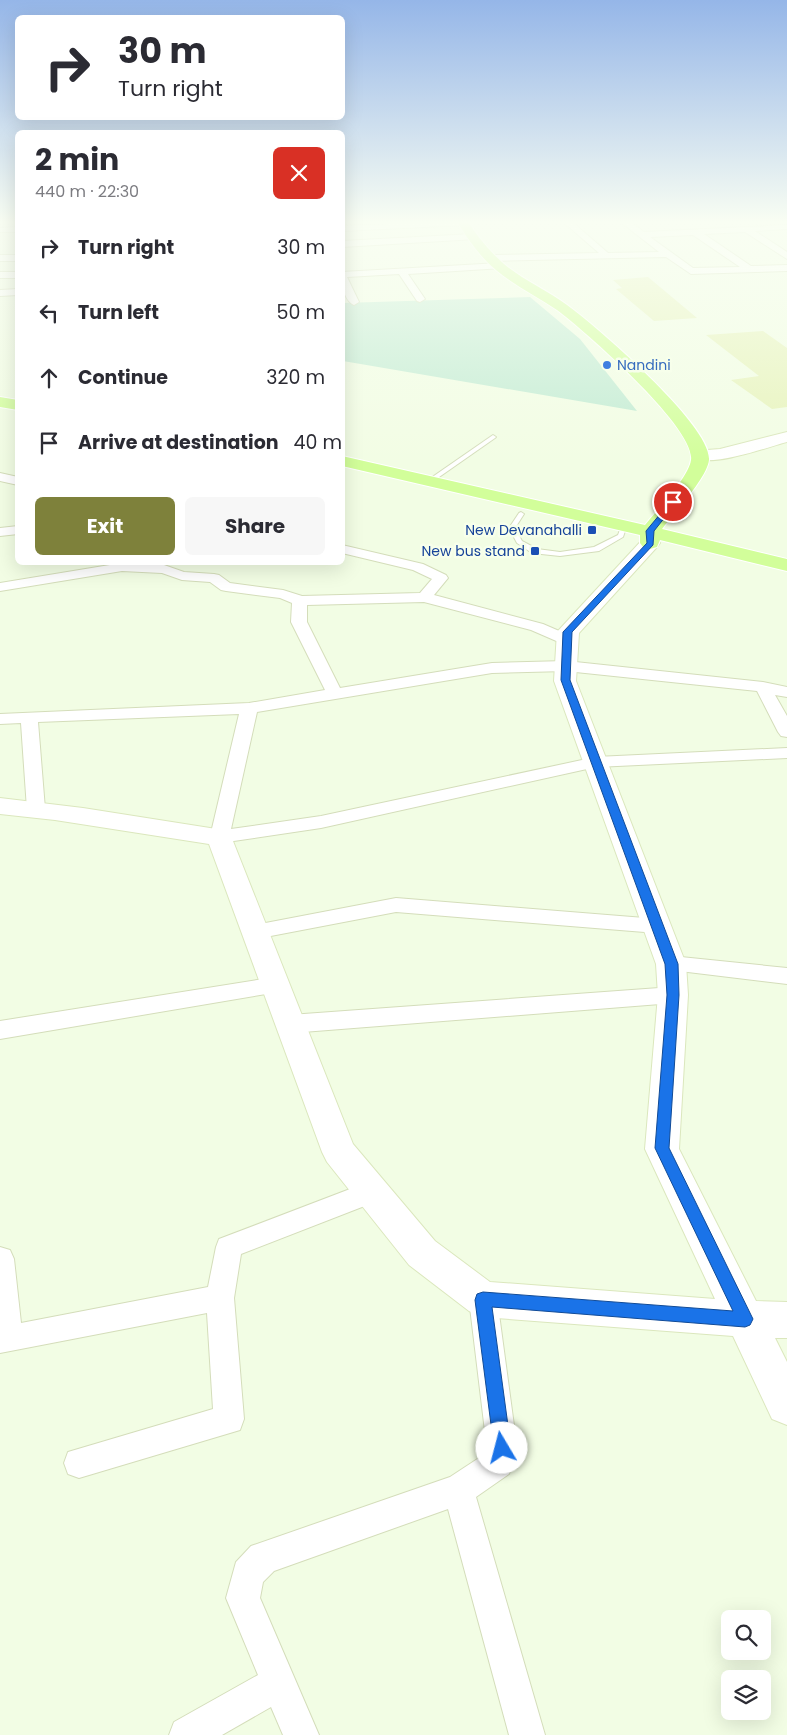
<!DOCTYPE html>
<html lang="en">
<head>
<meta charset="utf-8">
<style>
  :root { --surface:#fff; --page:#f7f7f7; --text:#2b2b33; --muted:#7c7c81; --accent:#7e813b }
  body { margin:0; font-family:Poppins,sans-serif; background:var(--page); color:var(--text); height:100vh; display:flex; flex-direction:column; font-size:19px; white-space:nowrap }
  * { box-sizing:border-box; margin:0 }
  p { font-size:16px; color:var(--muted) }
  .icon { flex:none; width:28px; height:28px; fill:none; stroke:currentColor; stroke-width:2; stroke-linecap:round; stroke-linejoin:round }
  .map { position:relative; flex:1; overflow:hidden }
  .side { position:absolute; left:15px; top:130px; width:330px; height:435px; display:flex; flex-direction:column; background:var(--surface); border-radius:8px; box-shadow:0 5px 20px #0002 }
  .side>* { flex:none }
  .guide { position:absolute; left:15px; top:15px; width:330px; height:105px; border-radius:8px; box-shadow:0 5px 20px #0002; background:#fff; color:var(--text); overflow:hidden }
  .tools { position:absolute; left:721px; top:1610px; display:grid; gap:10px }
  .tools a { display:grid; place-items:center; width:50px; height:50px; border-radius:8px; background:var(--surface); box-shadow:0 5px 20px #0002; font-size:25px }
  .pin { position:absolute; display:grid; place-items:center; width:42px; height:42px; color:#fff; margin:-21px; border:2px solid #fff; border-radius:50%; box-shadow:0 1px 5px #0007 }
  .me { position:absolute; width:55px; margin:-28px; rotate:352deg; stroke-linejoin:round; filter:drop-shadow(0 0 4px #0008) }
  .turn { display:flex; align-items:center; gap:18px; height:105px; padding:0 20px; font-size:22px }
  .turn .icon { width:65px; height:65px; stroke-width:2.5 }
  .turn b { display:block; font-size:35px; line-height:42px }
  .round { display:grid; place-items:center; flex:none; width:52px; height:52px; border-radius:8px; background:var(--page) }
  .summary { display:flex; align-items:center; justify-content:space-between; height:85px; padding:0 20px }
  h1 { font-size:30px; font-weight:700; line-height:38px }
  .cta { display:flex; gap:10px; margin-top:auto; padding:10px 20px }
  .cta a { flex:1; height:58px; border-radius:8px; background:var(--accent); color:#fff; font-size:20px; font-weight:700; line-height:58px; text-align:center }
  .cta a+a { background:var(--page); color:var(--text) }
  ul { padding:0; list-style:none }
  li { display:flex; align-items:center; gap:15px; height:65px; padding:0 20px }
  li div { flex:1 }
  li b { display:block; font-size:19px }
  li em { font-style:normal }
  .map>svg:first-child { display:block }
  .green { fill:#c2ebd3 }
  .building { fill:#e7f3bb }
  .lines { fill:none; stroke-linecap:round; stroke-linejoin:round }
  .lane-casing { stroke:#d4ddba; stroke-width:2 }
  .street-casing { stroke:#d4ddba; stroke-width:2 }
  .secondary-casing { stroke:#dbe7bd; stroke-width:2 }
  .primary-casing { stroke:#fff; stroke-width:2 }
  .lane { fill:#fff; fill-rule:evenodd }
  .street { fill:#fff; fill-rule:evenodd }
  .secondary { fill:#fff; fill-rule:evenodd }
  .primary { fill:#d2fe9a; fill-rule:evenodd }
  .route { fill:#1a73e8; stroke:#114b97 }
  .shop-dot { fill:#3f7fe0; stroke:#f7ffeb; stroke-width:2 }
  .transit-dot { fill:#1a4fb4; stroke:#f7ffeb; stroke-width:2 }
  .labels { text-anchor:middle; dominant-baseline:central; stroke-width:5; stroke-linejoin:round; paint-order:stroke }
  .far-shop-label { font-size:14px; fill:#366cbe; stroke:#f7ffeb; text-anchor:start }
  .far-transit-label { font-size:14px; fill:#164399; stroke:#f7ffeb; text-anchor:end }
</style>
</head>
<body>
<div class="map">
<svg width="787" height="1735" viewBox="0 0 787 1735">
  <rect width="100%" height="100%" fill="#f2fde4"/>
  <path class="green" d="M 530,297 L 580,339 L 637,411 L 343,361 L 343,303 Z"/>
  <g class="building">
    <path d="M 648,277 L 697,318 L 654,321 L 616,289 L 622,288 L 613,280 Z"/>
    <path d="M 763,331 L 787,348 L 787,407 L 772,409 L 731,380 L 759,376 L 706,335 Z"/>
  </g>
  <g class="lines">
    <g class="lane-casing">
      <g id="lane">
        <path d="M 493,435 L 496,437 L 495,438 L 432,482 L 428,482 L 428,480 Z"/>
        <path d="M 521,512 L 524,514 L 515,528 L 522,541 L 537,549 L 560,552 L 594,547 L 618,535 L 622,524 L 627,525 L 623,537 L 599,551 L 560,556 L 532,553 L 517,543 L 509,528 L 519,513 Z"/>
      </g>
    </g>
    <g class="street-casing">
      <g id="street">
        <path d="M 561,220 L 570,220 L 608,253 L 659,252 L 618,220 L 628,220 L 644,232 L 787,225 L 787,229 L 755,231 L 787,252 L 787,259 L 745,232 L 704,234 L 751,266 L 787,265 L 787,271 L 691,274 L 666,257 L 491,261 L 487,258 L 491,255 L 599,253 ZM 693,235 L 740,267 L 693,268 L 650,237 Z"/>
        <path d="M 462,221 L 466,223 L 465,225 L 342,231 L 342,226 Z"/>
        <path d="M 18,227 L 18,232 L 0,232 L 0,228 Z"/>
        <path d="M 473,234 L 477,237 L 476,239 L 342,247 L 342,241 Z"/>
        <rect x="0" y="255" width="18" height="6"/>
        <path d="M 500,263 L 503,264 L 503,268 L 408,274 L 425,299 L 420,302 L 417,301 L 399,274 L 347,277 L 359,302 L 354,305 C 343,300 342,283 342,272 Z"/>
        <rect x="0" y="272" width="18" height="6"/>
        <path d="M 18,289 L 18,295 L 0,296 L 0,290 Z"/>
        <path d="M 0,473 L 18,477 L 18,485 L 0,481 Z"/>
        <path d="M 18,526 L 18,534 L 0,536 L 0,528 Z"/>
        <path d="M 342,545 L 423,564 L 446,575 L 448,578 L 434,595 L 543,624 L 573,637 L 575,640 L 573,643 L 561,643 L 531,630 L 424,602 L 307,605 L 307,622 L 340,688 L 492,663 L 566,661 L 763,682 L 787,687 L 787,697 L 775,695 L 787,716 L 787,737 L 781,736 L 778,732 L 757,691 L 566,671 L 492,673 L 257,712 L 231,829 L 321,816 L 596,757 L 787,748 L 787,758 L 596,767 L 321,828 L 220,843 L 213,841 L 210,837 L 239,714 L 38,722 L 45,809 L 43,813 L 36,815 L 29,813 L 27,809 L 21,723 L 0,724 L 0,714 L 249,703 L 325,690 L 291,622 L 292,603 L 280,598 L 226,591 L 221,590 L 210,582 L 182,580 L 162,573 L 122,571 L 0,591 L 0,583 L 122,563 L 164,565 L 184,572 L 214,574 L 219,575 L 230,583 L 283,590 L 302,596 L 420,593 L 432,579 L 413,570 L 342,553 Z"/>
        <path d="M 396,898 L 657,919 L 664,921 L 668,926 L 664,931 L 657,933 L 396,912 L 255,939 L 248,937 L 244,932 L 248,927 L 255,925 Z"/>
        <path d="M 671,956 L 787,968 L 787,984 L 663,969 L 660,964 L 663,959 Z"/>
        <path d="M 276,977 L 284,979 L 287,985 L 284,991 L 0,1039 L 0,1021 Z"/>
        <path d="M 673,987 L 681,989 L 684,995 L 681,1001 L 673,1003 L 290,1033 L 282,1030 L 279,1024 L 282,1018 L 290,1015 Z"/>
        <path d="M 371,1181 L 380,1184 L 384,1192 L 380,1200 L 241,1254 L 234,1298 L 244,1419 L 240,1430 L 79,1478 L 68,1474 L 64,1463 L 68,1452 L 213,1409 L 207,1313 L 0,1353 L 0,1247 L 10,1250 L 14,1259 L 21,1323 L 208,1287 L 216,1247 L 219,1239 Z"/>
        <path d="M 483,1286 L 493,1290 L 497,1299 L 517,1448 L 509,1474 L 476,1497 L 545,1735 L 509,1735 L 448,1509 L 274,1571 L 263,1582 L 260,1598 L 319,1735 L 283,1735 L 271,1707 L 222,1735 L 169,1735 L 174,1722 L 258,1675 L 226,1598 L 236,1562 L 251,1546 L 450,1477 L 485,1454 L 487,1448 L 469,1299 L 473,1290 Z"/>
      </g>
    </g>
    <g class="secondary-casing">
      <g id="secondary">
        <path d="M 787,432 L 787,442 C 761,449 720,465 694,459 L 691,455 L 694,451 L 720,449 Z"/>
        <path d="M 650,537 L 657,539 L 660,543 L 657,547 L 579,633 L 576,681 L 686,964 L 688,995 L 679,1149 L 756,1301 L 787,1302 L 787,1338 L 775,1338 L 787,1362 L 787,1425 L 772,1419 L 733,1336 L 483,1317 L 469,1311 L 409,1265 L 327,1162 L 322,1152 L 209,844 L 55,820 L 0,814 L 0,798 L 83,808 L 229,831 L 353,1144 L 435,1241 L 490,1282 L 715,1299 L 645,1149 L 658,995 L 656,964 L 554,681 L 557,632 L 643,539 Z"/>
      </g>
    </g>
    <g class="primary-casing">
      <g id="primary">
        <path d="M 456,220 L 467,220 C 477,236 489,251 504,264 C 523,280 547,290 567,305 C 596,326 712,426 709,460 C 707,478 674,513 662,529 L 787,559 L 787,571 L 660,540 L 657,547 L 650,549 L 643,547 L 640,543 L 640,535 L 342,466 L 342,456 L 645,525 C 657,510 689,477 691,460 C 696,428 584,330 557,310 C 537,296 515,286 496,270 C 480,257 467,238 456,220 Z"/>
        <path d="M 0,397 L 18,400 L 18,410 L 0,407 Z"/>
      </g>
    </g>
    <use href="#lane" class="lane"/>
    <use href="#street" class="street"/>
    <use href="#secondary" class="secondary"/>
    <use href="#primary" class="primary"/>
  </g>
  <linearGradient id="sky" x2="0" y2="1"><stop stop-color="#95b6e8"/><stop offset="0.48" stop-color="#f9fef3"/><stop offset="1" stop-color="#f9fef3" stop-opacity="0"/></linearGradient>
  <rect width="787" height="463" fill="url(#sky)"/>
  <path class="route" d="M 671,501 L 677,502 L 654,531 L 653,545 L 572,632 L 570,680 L 678,964 L 679,995 L 669,1148 L 753,1319 L 750,1325 L 745,1327 L 492,1307 L 511,1448 L 509,1454 L 502,1457 L 496,1454 L 494,1448 L 475,1300 L 477,1294 L 483,1292 L 733,1311 L 655,1148 L 667,995 L 665,964 L 561,680 L 563,632 L 647,543 L 646,531 Z"/>
  <circle class="shop-dot" cx="607" cy="365" r="5"/>
  <g class="transit-dot">
    <rect x="587" y="525" width="10" height="10" rx="2.5"/>
    <rect x="530" y="546" width="10" height="10" rx="2.5"/>
  </g>
  <g class="labels">
    <g class="far-shop-label">
      <text x="617" y="365">Nandini</text>
    </g>
    <g class="far-transit-label">
      <text x="582" y="530">New Devanahalli</text>
      <text x="525" y="551">New bus stand</text>
    </g>
  </g>
</svg>
<div class="tools">
<a><svg class="icon" aria-label="search" viewBox="0 0 24 24"><circle cx="10" cy="10" r="6"/><path d="M15 15l6 6"/></svg></a>
<a><svg class="icon" aria-label="layers" viewBox="0 0 24 24"><path d="M12 4l9 5-9 5-9-5zM3 14l9 5 9-5"/></svg></a>
</div>
<div class="pin" style="left:673px;top:502px;background:#d93025"><svg class="icon" aria-label="arrive" viewBox="0 0 24 24"><path d="M6 21V4h12l-3 4 3 4H6"/></svg></div>
<svg class="me" style="left:502px;top:1448px" viewBox="-20 -20 40 40"><circle r="19" fill="#fff"/><path d="M0-13L10 11 0 6-10 11z" fill="#1a73e8"/></svg>
<div class="guide">
<div class="turn"><svg class="icon" aria-label="right" viewBox="0 0 24 24"><path d="M7 20v-9h11M14 6l5 5-5 5"/></svg><div><b>30 m</b>Turn right</div></div>
</div>
<section class="side">
<div class="summary"><div><h1>2 min</h1><p>440 m · 22:30</p></div><a class="round" style="background:#d93025;color:#fff"><svg class="icon" aria-label="close" viewBox="0 0 24 24"><path d="M6 6l12 12M18 6L6 18"/></svg></a></div>
<ul>
<li><svg class="icon" aria-label="right" viewBox="0 0 24 24"><path d="M7 20v-9h11M14 6l5 5-5 5"/></svg><div><b>Turn right</b></div><em>30 m</em></li>
<li><svg class="icon" aria-label="left" viewBox="0 0 24 24"><path d="M17 20v-9H6M10 6l-5 5 5 5"/></svg><div><b>Turn left</b></div><em>50 m</em></li>
<li><svg class="icon" aria-label="ahead" viewBox="0 0 24 24"><path d="M12 20V5M6 11l6-6 6 6"/></svg><div><b>Continue</b></div><em>320 m</em></li>
<li><svg class="icon" aria-label="arrive" viewBox="0 0 24 24"><path d="M6 21V4h12l-3 4 3 4H6"/></svg><div><b>Arrive at destination</b></div><em>40 m</em></li>
</ul>
<div class="cta"><a>Exit</a><a>Share</a></div>
</section>
</div>
</body>
</html>
